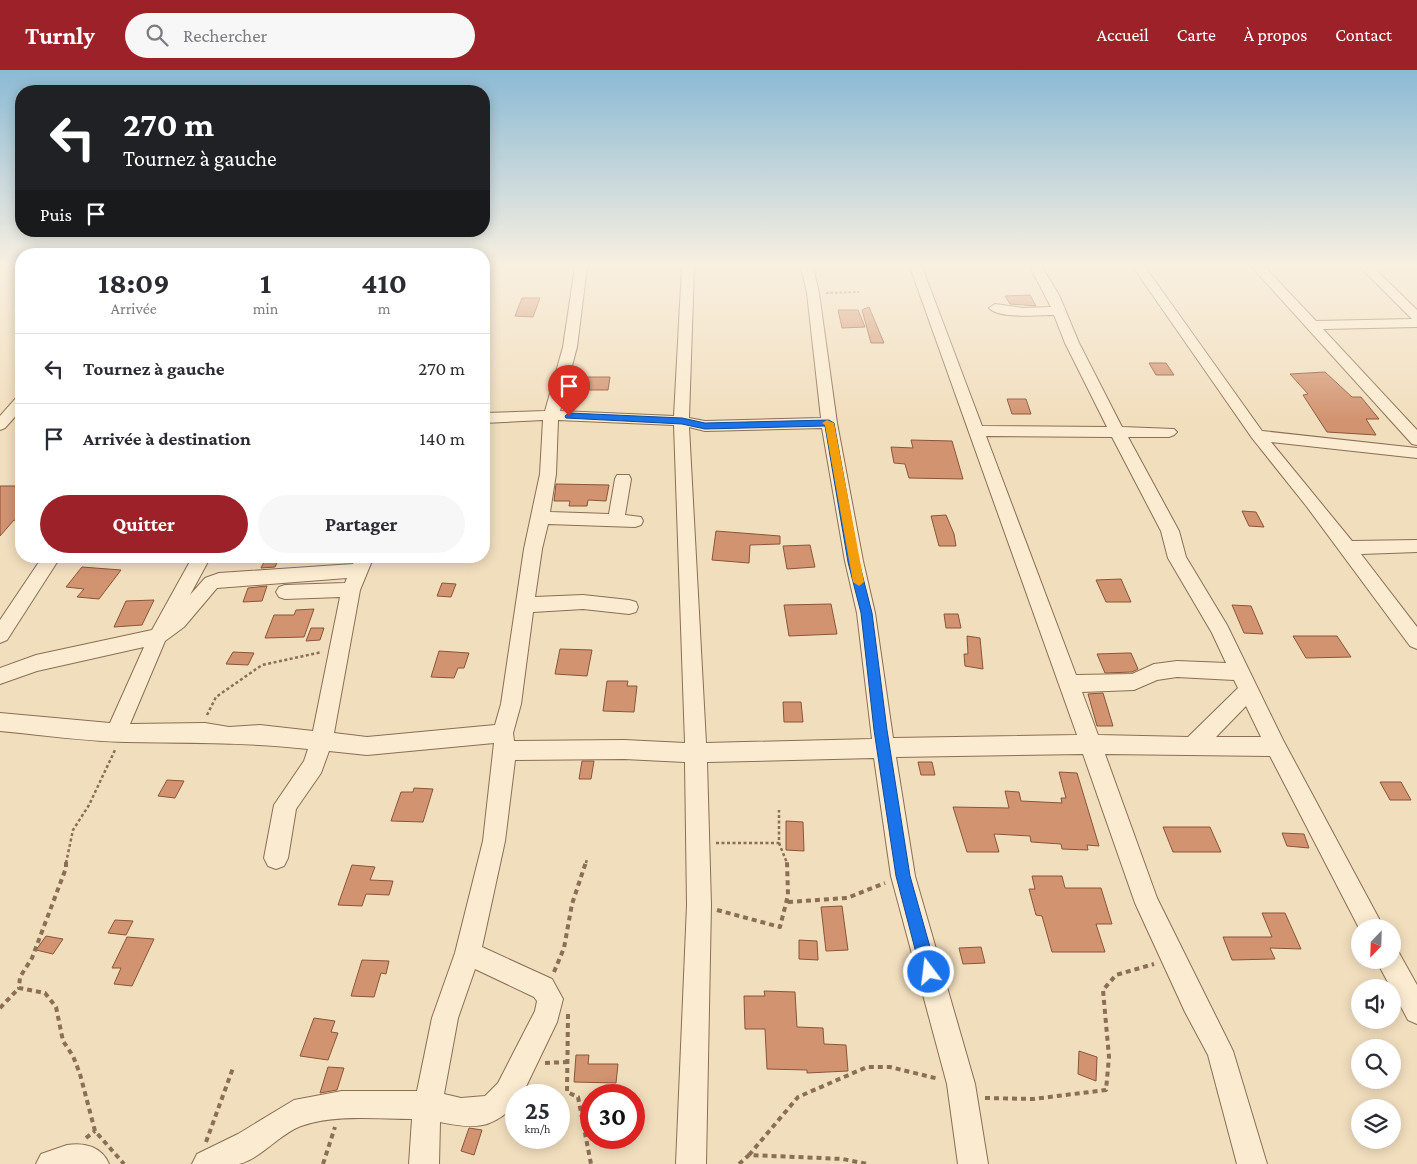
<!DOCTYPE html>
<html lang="fr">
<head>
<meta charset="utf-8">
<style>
  :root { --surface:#fff; --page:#f7f7f7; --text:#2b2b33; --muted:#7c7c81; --line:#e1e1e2; --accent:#9d2129 }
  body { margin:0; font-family:"Crimson Pro",serif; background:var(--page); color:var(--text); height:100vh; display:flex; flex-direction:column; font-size:19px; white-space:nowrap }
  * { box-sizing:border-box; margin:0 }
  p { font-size:16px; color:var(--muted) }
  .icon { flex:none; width:28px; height:28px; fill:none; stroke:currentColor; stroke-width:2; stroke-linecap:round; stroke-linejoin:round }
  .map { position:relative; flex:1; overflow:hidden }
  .details { position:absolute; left:15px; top:178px; width:475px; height:315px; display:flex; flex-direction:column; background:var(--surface); border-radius:20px; box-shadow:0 2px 12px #0003 }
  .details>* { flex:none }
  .top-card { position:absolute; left:15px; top:15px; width:475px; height:152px; border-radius:20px; box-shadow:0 2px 12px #0003; background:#202124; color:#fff; overflow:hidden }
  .needle { width:32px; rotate:203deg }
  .buttons { position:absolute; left:1351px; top:849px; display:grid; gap:10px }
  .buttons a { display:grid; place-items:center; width:50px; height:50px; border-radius:50%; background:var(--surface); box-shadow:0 2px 12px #0003; font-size:25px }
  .speed { position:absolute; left:505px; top:1014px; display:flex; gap:10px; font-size:25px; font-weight:700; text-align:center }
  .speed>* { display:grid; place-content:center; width:65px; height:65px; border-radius:50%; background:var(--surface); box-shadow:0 2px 12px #0003; line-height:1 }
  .speed small { font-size:12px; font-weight:400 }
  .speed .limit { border:8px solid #d22; background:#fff; color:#111 }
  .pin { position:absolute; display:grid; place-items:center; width:42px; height:42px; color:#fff; margin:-51px -21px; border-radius:50% 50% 50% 0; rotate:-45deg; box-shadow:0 0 5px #0007 }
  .pin .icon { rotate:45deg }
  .me { position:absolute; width:55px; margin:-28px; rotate:345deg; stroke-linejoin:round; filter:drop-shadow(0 0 4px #0008) }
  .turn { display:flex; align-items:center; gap:18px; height:105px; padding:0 25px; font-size:22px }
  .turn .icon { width:65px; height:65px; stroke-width:2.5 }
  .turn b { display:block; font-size:35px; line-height:42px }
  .then { display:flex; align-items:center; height:48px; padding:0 25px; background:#0003; gap:10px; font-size:19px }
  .eta { display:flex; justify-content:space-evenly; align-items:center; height:85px; text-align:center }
  .eta b { font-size:30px; font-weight:700; line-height:35px }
  .cta { display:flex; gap:10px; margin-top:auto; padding:10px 25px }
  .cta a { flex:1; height:58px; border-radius:30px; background:var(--accent); color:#fff; font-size:20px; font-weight:700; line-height:58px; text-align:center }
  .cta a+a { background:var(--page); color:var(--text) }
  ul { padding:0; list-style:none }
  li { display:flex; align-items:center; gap:15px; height:70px; padding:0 25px; border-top:1px solid var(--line) }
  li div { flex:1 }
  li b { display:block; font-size:19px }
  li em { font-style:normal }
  header { display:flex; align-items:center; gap:30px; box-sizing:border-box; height:70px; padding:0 25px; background:var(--accent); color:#fff }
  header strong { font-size:24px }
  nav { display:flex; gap:28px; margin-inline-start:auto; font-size:18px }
  .search { width:350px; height:45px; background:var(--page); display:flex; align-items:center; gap:12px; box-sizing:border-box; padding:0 18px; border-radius:28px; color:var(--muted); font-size:19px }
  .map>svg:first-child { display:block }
  .building { fill:#d29370; stroke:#8a5539 }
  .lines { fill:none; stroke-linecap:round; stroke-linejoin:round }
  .minor-casing { stroke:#8a6e55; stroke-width:2 }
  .path-far2 { stroke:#8a6e55; stroke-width:2; stroke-dasharray:2.5 2; stroke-linecap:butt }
  .path-far1 { stroke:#8a6e55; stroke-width:2.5; stroke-dasharray:3 2.5; stroke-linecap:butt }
  .path { stroke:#8a6e55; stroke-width:4; stroke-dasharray:5 4; stroke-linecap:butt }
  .minor { fill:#fbecd1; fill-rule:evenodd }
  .route { fill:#1a73e8; stroke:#114b97 }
  .slow { fill:#f59e0b }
</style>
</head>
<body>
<header>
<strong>Turnly</strong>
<div class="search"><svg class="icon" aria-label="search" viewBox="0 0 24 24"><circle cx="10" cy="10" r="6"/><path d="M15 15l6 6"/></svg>Rechercher</div>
<nav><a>Accueil</a><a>Carte</a><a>À propos</a><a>Contact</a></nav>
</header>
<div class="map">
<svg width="1417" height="1094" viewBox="0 0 1417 1094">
  <rect width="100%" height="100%" fill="#f1debd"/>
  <g class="building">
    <path d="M 1030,225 L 1036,236 L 1010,234 L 1005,226 Z"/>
    <path d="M 522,228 L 540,228 L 533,247 L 515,246 Z"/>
    <path d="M 869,237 L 884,273 L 871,273 L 862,240 Z"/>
    <path d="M 838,240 L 858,240 L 865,257 L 842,258 Z"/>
    <path d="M 1149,293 L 1166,293 L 1174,305 L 1156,305 Z"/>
    <path d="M 1325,302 L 1352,327 L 1361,327 L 1379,349 L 1366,349 L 1376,365 L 1327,362 L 1303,325 L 1308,324 L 1290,304 Z"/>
    <path d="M 581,307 L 610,307 L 608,320 L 578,320 Z"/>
    <path d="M 1007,329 L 1026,329 L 1031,344 L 1012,344 Z"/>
    <path d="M 911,370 L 952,371 L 963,409 L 909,408 L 905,394 L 894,393 L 891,377 L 913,378 Z"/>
    <path d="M 556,414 L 609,415 L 606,431 L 588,430 L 587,436 L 569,436 L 570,431 L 554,431 Z"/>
    <path d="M 0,416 L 21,416 L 21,452 L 14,450 L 0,466 Z"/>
    <path d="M 1242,441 L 1256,442 L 1264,457 L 1249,456 Z"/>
    <path d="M 946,445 L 954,464 L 956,476 L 939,476 L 931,446 Z"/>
    <path d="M 716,461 L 780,466 L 780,474 L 750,475 L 749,493 L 712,490 Z"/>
    <path d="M 810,475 L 815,497 L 787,499 L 783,476 Z"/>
    <path d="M 267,486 L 280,486 L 275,497 L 261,498 Z"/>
    <path d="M 82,497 L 121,500 L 99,529 L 77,527 L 84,519 L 66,517 Z"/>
    <path d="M 1121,509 L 1131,532 L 1106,532 L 1096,510 Z"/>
    <path d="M 442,513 L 456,514 L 451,527 L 437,526 Z"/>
    <path d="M 267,516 L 262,531 L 243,532 L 248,518 Z"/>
    <path d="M 154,530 L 142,555 L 114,557 L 126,531 Z"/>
    <path d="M 831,534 L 837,564 L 789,566 L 784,535 Z"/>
    <path d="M 1232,535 L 1251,536 L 1263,564 L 1244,563 Z"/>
    <path d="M 314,539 L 304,567 L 265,568 L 274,545 L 294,545 L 296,540 Z"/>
    <path d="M 944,544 L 958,544 L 961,558 L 946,558 Z"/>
    <path d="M 311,558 L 324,558 L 320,570 L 306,571 Z"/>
    <path d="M 967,566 L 980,568 L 983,599 L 965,596 L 964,584 L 968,584 Z"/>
    <path d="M 1293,566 L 1337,566 L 1351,587 L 1306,588 Z"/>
    <path d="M 560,579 L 592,580 L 587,606 L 555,604 Z"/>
    <path d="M 439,581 L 469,583 L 464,598 L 458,598 L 454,608 L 431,607 Z"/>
    <path d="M 233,582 L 254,583 L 248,595 L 226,594 Z"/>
    <path d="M 1127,583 L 1131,583 L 1138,599 L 1132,602 L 1105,603 L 1097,584 Z"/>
    <path d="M 607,611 L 628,611 L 627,616 L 637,616 L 634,642 L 603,641 Z"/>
    <path d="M 1103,623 L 1113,656 L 1097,656 L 1088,624 Z"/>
    <path d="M 783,632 L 801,632 L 803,652 L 784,652 Z"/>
    <path d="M 582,691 L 594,691 L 591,709 L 579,709 Z"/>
    <path d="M 918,692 L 932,692 L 935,705 L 921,705 Z"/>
    <path d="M 1059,702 L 1077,703 L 1099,776 L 1087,775 L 1088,780 L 1062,779 L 1061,774 L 1031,772 L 1030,766 L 994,764 L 999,782 L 967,782 L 953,737 L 1009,738 L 1005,721 L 1019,722 L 1021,731 L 1062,733 L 1061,728 L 1066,728 Z"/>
    <path d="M 167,710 L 184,711 L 175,728 L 158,726 Z"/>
    <path d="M 1380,712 L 1401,712 L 1411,730 L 1390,730 Z"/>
    <path d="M 414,718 L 433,719 L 423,752 L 391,751 L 401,722 L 413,722 Z"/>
    <path d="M 786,751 L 803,752 L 804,781 L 786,780 Z"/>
    <path d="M 1163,757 L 1210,757 L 1221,782 L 1173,782 Z"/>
    <path d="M 1282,763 L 1304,764 L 1309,778 L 1287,776 Z"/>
    <path d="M 352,795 L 375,797 L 370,810 L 393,811 L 389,825 L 366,824 L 362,836 L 338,835 Z"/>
    <path d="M 1032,806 L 1062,806 L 1065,818 L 1101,818 L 1112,854 L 1096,854 L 1105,882 L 1052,882 L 1042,846 L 1036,845 L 1029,819 L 1035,819 Z"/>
    <path d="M 842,836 L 848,880 L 826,881 L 821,837 Z"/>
    <path d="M 1262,843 L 1285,843 L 1301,879 L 1270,878 L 1275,889 L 1232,890 L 1223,867 L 1272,867 Z"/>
    <path d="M 115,850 L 133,851 L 126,865 L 108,863 Z"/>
    <path d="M 46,866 L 63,869 L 53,884 L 36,880 Z"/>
    <path d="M 127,867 L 154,869 L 132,916 L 114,914 L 121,898 L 112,898 Z"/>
    <path d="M 799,870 L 817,871 L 818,890 L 799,889 Z"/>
    <path d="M 981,877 L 985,893 L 963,894 L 959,878 Z"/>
    <path d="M 362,890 L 389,891 L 386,904 L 381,903 L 374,927 L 351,926 Z"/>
    <path d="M 764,921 L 795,922 L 797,957 L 823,958 L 824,974 L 846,975 L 848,1001 L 807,1003 L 807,1000 L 767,999 L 765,959 L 745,959 L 744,926 L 765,926 Z"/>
    <path d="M 314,948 L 335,951 L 331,962 L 338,963 L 328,990 L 300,986 Z"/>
    <path d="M 1079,981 L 1097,987 L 1096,1011 L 1078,1004 Z"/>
    <path d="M 576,985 L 589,985 L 588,994 L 618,994 L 616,1013 L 574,1012 Z"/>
    <path d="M 328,997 L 344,998 L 337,1020 L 320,1023 Z"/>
    <path d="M 469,1058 L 482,1060 L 474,1085 L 461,1081 Z"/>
  </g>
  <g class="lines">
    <g class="minor-casing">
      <g id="minor">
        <path d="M 575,197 L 587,197 L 577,277 L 560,341 L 674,346 L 682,197 L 694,197 L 689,348 L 705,351 L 821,348 L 807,223 L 801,197 L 813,197 L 819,223 L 837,353 L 863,491 L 875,543 L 893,668 L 1077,665 L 910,197 L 922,197 L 982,356 L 1107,357 L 1065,273 L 1054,245 C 1040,245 998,249 989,238 L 995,234 L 1023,238 L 1051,237 L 1030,197 L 1042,197 L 1059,225 L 1079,273 L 1122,357 L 1174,359 L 1177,362 L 1174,365 L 1169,367 L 1128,367 L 1179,461 L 1186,487 L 1227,555 L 1283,670 L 1384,858 L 1360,858 L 1360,860 L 1270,686 L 1105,684 L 1157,828 L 1233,981 L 1267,1094 L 1237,1094 L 1208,985 L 1185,942 L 1135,833 L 1083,684 L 896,687 L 915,806 L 975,1014 L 988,1094 L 958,1094 L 947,1014 L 891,806 L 874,688 L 707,692 L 711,835 L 706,1094 L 676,1094 L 687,835 L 685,692 L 624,689 L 515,690 L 505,771 L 482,877 L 552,909 L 563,929 L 557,952 L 522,1025 L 516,1025 L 516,1034 C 491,1060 474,1059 440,1052 L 439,1094 L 409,1094 L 412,1049 C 376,1049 335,1044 301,1056 C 279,1064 262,1088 239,1094 C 225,1094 206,1094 192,1094 L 197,1084 L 238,1064 L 294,1030 L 342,1021 L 417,1021 L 432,948 L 455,883 L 483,771 L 494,673 L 367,685 L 329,681 L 321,703 L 296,739 L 288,788 L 284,796 L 276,799 L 268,796 L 264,788 L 274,735 L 304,691 L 308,679 C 247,672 187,673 126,672 C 84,671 42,665 0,661 L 0,643 L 110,653 L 144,577 L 37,601 L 0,614 L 0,598 L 36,585 L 152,560 L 193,486 L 211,486 L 190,525 L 205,508 L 219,503 L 353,494 L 356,486 L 374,486 L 360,520 L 334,663 L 367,667 L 495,655 L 501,634 L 524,479 L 540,404 L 543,350 L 484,353 L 484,343 L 545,341 L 563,277 ZM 558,350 L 674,355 L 685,673 L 624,670 L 514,671 L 513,663 L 521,634 L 533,542 L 583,539 L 629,544 L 636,542 L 638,537 L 636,532 L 629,530 L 583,525 L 535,527 L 542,479 L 548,454 L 635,457 L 641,455 L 643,451 L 641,447 L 625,445 L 631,409 L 629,405 L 617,405 L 615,409 L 609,444 L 550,442 L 556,404 ZM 689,357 L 705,361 L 822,358 L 845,491 L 857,543 L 872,669 L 706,673 ZM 986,366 L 1112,367 L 1161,461 L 1168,488 L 1212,563 L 1226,593 L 1177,591 L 1154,594 L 1132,604 L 1076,605 ZM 347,508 L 345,513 L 285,515 L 279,517 L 276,522 L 279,527 L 285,529 L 340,527 L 313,661 L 260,655 L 229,657 L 205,653 L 130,654 L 165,571 L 184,557 L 217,518 ZM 1177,607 L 1234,610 L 1238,618 L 1188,667 L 1098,665 L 1082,622 L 1134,620 L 1157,610 ZM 1246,636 L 1261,667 L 1216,667 ZM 475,899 L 534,927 L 537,931 L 535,941 L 498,1013 L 485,1026 L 461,1028 L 444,1024 L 458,948 Z"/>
        <path d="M 1133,197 L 1145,197 L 1262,361 L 1417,378 L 1417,388 L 1271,372 L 1352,471 L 1417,470 L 1417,482 L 1361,484 L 1417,557 L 1417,579 L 1410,576 L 1307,437 L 1252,368 Z"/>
        <path d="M 1252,197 L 1265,197 L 1316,251 L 1412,249 L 1360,197 L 1373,197 L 1417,240 L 1417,257 L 1323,259 L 1417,360 L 1417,375 L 1412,374 Z"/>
        <path d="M 21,327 L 21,340 L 5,358 L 0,360 L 0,346 L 16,328 Z"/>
        <path d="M 43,486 L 61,486 L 7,570 L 0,573 L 0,550 Z"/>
        <path d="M 1392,879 L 1398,881 L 1417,915 L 1417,954 L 1408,950 L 1376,890 L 1392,890 Z"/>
        <path d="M 67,1075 C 85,1072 102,1077 109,1094 L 36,1094 L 41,1084 Z"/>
      </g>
    </g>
    <path class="path-far2" d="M 826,223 L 859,222"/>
    <g class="path-far1">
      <path d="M 207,645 L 216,627 L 262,595 L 322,582"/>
      <path d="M 716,773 L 779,773 L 779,740"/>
      <path d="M 779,773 L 787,793"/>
      <path d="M 66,793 L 73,760 L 89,735 L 115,680"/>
      <path d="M 586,793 L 587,789"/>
    </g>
    <g class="path">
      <path d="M 66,792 L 66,798 L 32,888 L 20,907 L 19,918 L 45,923 L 56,937 L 63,971 L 73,986 L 80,1004 L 95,1061 L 124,1094"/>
      <path d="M 788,832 L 847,828 L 885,813"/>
      <path d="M 717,840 L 780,857 L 788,825 L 787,792"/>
      <path d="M 554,902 L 564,878 L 572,834 L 586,792"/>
      <path d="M 0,938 L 19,918"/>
      <path d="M 568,944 L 567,1022 L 578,1027 L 591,1094"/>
      <path d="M 545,993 L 568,992"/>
      <path d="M 985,1028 L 1033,1029 L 1106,1020 L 1109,987 L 1103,920 L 1116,905 L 1154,894"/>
      <path d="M 86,1068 L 95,1061"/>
      <path d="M 206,1072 L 233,998"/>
      <path d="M 749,1085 L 798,1027 L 867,997 L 890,997 L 939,1009"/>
      <path d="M 323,1094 L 335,1057"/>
      <path d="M 739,1094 L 749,1085 L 843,1089 L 867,1094"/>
    </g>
    <use href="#minor" class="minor"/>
  </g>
  <linearGradient id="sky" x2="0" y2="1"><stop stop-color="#8bbad4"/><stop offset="0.56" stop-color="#f9f0e1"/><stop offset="1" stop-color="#f9f0e1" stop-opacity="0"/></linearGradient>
  <rect width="1417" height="350" fill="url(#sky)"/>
  <path class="route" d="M 569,343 L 682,348 L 705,353 L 829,350 L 834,353 L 859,492 L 872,543 L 887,660 L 910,806 L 937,902 L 935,908 L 929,910 L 924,908 L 921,902 L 896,806 L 874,660 L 861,543 L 848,492 L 825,356 L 705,359 L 682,354 L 566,348 L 565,346 Z"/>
  <path class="slow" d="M 827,350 L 834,353 L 864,512 L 859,516 L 853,512 L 825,355 L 822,353 Z"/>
</svg>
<div class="buttons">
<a><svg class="needle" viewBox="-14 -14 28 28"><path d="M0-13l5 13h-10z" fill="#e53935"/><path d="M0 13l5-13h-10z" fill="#7c7c81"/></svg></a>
<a><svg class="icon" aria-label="sound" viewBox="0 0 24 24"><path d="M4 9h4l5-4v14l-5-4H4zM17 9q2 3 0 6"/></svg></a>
<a><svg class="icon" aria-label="search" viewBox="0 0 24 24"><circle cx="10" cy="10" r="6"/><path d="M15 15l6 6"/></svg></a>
<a><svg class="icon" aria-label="layers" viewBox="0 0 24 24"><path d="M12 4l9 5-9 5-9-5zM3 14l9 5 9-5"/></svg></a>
</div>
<div class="speed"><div>25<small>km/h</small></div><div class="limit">30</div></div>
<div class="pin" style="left:569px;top:346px;background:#d93025"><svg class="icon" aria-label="arrive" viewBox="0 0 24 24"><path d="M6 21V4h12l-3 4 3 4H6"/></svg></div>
<svg class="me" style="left:929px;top:902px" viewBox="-20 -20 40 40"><circle r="17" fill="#1a73e8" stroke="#fff" stroke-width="3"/><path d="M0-11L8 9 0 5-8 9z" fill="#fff"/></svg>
<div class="top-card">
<div class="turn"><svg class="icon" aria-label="left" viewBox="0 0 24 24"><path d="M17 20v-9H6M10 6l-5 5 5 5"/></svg><div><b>270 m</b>Tournez à gauche</div></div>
<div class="then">Puis<svg class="icon" aria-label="arrive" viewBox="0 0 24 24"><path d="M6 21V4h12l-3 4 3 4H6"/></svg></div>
</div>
<section class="details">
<div class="eta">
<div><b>18:09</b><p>Arrivée</p></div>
<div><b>1</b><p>min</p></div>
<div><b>410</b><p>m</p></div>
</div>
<ul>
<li><svg class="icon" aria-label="left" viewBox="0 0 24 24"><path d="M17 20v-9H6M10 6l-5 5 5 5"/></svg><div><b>Tournez à gauche</b></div><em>270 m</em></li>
<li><svg class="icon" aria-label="arrive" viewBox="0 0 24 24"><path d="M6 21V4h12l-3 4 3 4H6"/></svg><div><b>Arrivée à destination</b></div><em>140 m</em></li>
</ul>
<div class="cta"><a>Quitter</a><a>Partager</a></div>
</section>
</div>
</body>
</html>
